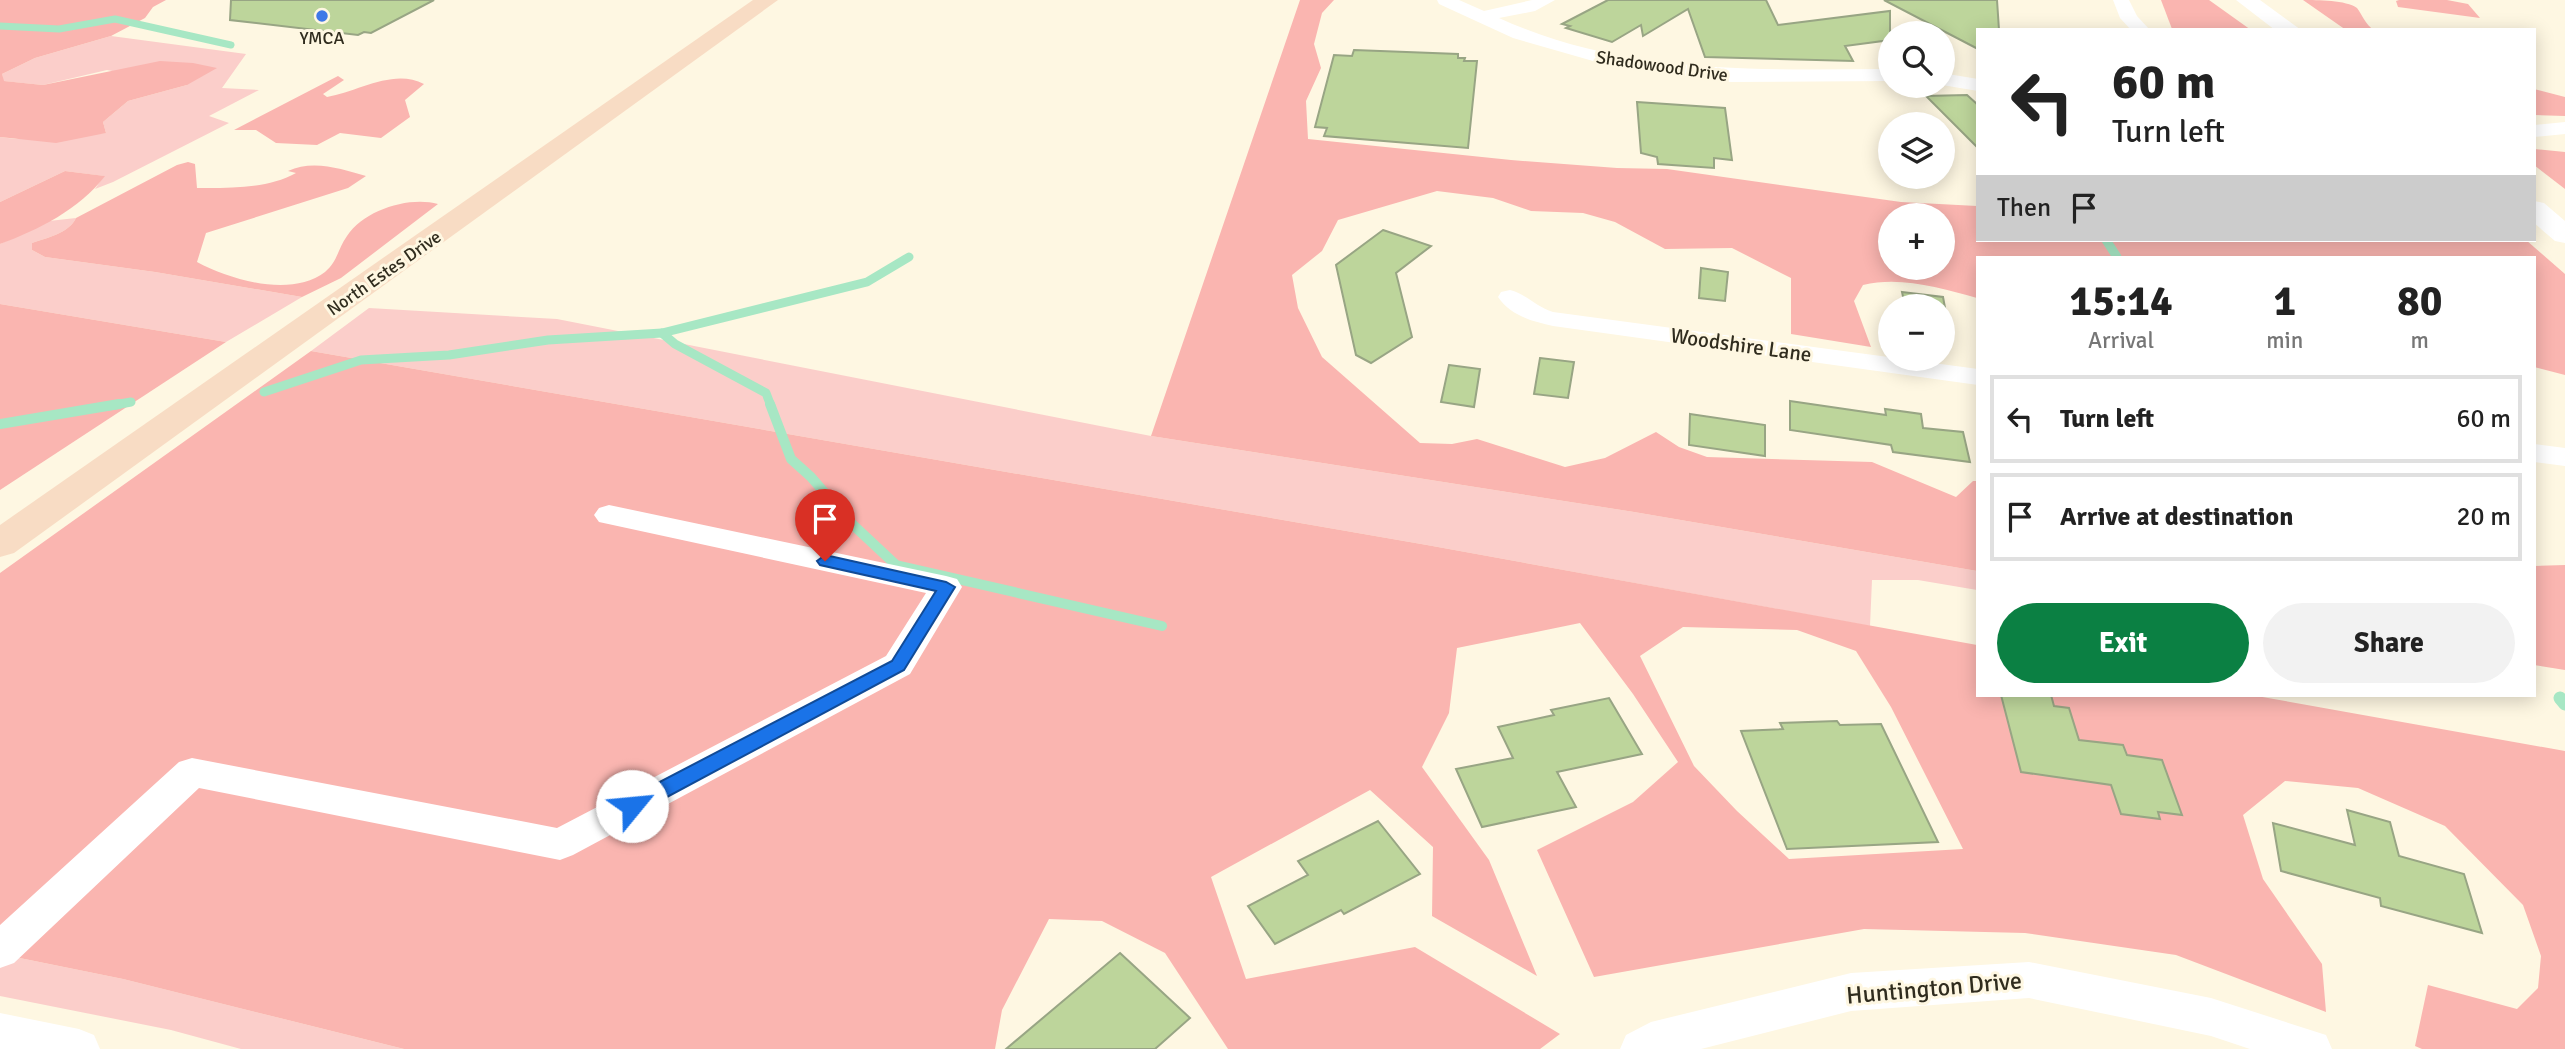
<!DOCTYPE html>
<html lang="en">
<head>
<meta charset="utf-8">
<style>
  :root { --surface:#fff; --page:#f2f2f2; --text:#222; --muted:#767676; --line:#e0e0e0; --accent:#0b8043 }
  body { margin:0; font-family:Signika,sans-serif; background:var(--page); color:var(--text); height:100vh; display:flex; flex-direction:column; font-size:26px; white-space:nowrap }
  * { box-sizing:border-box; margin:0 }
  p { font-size:23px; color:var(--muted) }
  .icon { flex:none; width:38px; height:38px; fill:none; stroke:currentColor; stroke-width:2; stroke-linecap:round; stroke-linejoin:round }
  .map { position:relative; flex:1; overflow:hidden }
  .side { position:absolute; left:1976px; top:256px; width:560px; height:441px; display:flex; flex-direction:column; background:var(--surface); border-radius:0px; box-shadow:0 4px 18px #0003 }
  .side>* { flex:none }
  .guide { position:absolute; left:1976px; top:28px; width:560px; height:214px; border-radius:0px; box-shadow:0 4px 18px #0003; background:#fff; color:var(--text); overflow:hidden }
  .fabs { position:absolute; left:1878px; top:21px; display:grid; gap:14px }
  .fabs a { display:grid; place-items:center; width:77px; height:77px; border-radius:50%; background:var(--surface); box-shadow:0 4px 18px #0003; font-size:35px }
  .pin { position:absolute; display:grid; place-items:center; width:60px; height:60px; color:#fff; margin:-72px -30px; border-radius:50% 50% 50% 0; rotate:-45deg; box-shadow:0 0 7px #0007 }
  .pin .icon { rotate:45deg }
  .me { position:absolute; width:77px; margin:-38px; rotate:62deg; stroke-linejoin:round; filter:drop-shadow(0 0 5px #0008) }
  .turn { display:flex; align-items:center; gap:24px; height:147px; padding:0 21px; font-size:32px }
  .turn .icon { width:91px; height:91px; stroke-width:2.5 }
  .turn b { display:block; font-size:49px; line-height:60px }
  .then { display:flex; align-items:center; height:66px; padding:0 21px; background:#0003; gap:14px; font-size:26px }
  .eta { display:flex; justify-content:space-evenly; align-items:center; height:119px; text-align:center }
  .eta b { font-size:42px; font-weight:700; line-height:49px }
  .button { display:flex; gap:14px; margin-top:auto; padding:14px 21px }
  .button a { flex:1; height:80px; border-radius:42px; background:var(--accent); color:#fff; font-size:28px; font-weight:700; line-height:80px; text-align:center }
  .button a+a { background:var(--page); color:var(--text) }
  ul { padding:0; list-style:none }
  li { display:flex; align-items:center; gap:21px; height:88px; margin:0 14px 10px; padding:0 7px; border:4px solid var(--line); border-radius:0px }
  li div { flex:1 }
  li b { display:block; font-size:26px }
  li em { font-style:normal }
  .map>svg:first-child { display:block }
  .green { fill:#fbceca }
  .forest { fill:#fab5b0; fill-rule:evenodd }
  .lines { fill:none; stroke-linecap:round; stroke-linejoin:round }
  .stream-far3 { stroke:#a7e7c4; stroke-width:7 }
  .stream-far2 { stroke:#a7e7c4; stroke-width:9 }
  .stream-far1 { stroke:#a7e7c4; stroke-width:10 }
  .stream { stroke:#a7e7c4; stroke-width:13 }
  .building { fill:#bdd59b; stroke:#98a584; stroke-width:2 }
  .minor { fill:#fff; fill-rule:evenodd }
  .tertiary { fill:#fff; fill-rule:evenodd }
  .secondary { fill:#f8dcc4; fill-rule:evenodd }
  .route { fill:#1a73e8; stroke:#114b97; stroke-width:2 }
  .poi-dot { fill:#3f78e7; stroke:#fef7e2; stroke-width:2.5 }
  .labels { text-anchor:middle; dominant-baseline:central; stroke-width:6; stroke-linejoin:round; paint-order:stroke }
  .far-poi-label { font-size:18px; fill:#302c1e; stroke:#fef7e2 }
  .far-street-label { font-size:18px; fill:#302c1e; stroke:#fef7e2 }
  .street-label { font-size:21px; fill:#302c1e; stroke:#fef7e2 }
  .near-street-label { font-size:24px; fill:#302c1e; stroke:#fef7e2 }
</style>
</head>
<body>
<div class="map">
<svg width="2565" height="1049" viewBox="0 0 2565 1049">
  <rect width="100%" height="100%" fill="#fef7e2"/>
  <g class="green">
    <path d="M 111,36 L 246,54 L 222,88 L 259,90 L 209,116 L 229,123 L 113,182 L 95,189 L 104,176 L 65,171 L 0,202 L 0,137 L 16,139 L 106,133 L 103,122 L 128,101 L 187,85 L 107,70 L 43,85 L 3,81 L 2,74 L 35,58 Z"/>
    <path d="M 76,218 C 69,233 47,238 32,243 L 32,250 L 45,257 L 155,272 L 302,297 L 226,342 L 0,304 L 0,244 L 49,221 Z"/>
    <path d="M 369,308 L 557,319 L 1151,436 L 1634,512 L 1977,571 L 1977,590 L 1918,580 L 1872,580 L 1870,626 L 1427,545 L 311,351 Z"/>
    <path d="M 0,954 L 123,979 L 404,1049 L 241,1049 L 171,1030 L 0,996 Z"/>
  </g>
  <g class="forest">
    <path d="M 0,0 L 166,0 L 153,7 L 145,18 L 111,36 L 35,58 L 2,74 L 4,81 L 43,85 L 160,61 L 193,63 L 217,68 L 187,85 L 128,101 L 103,122 L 106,133 L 56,143 L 0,137 Z"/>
    <path d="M 1300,0 L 1334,0 L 1322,13 L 1314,44 L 1321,68 L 1306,101 L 1308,139 L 1511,160 L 1617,168 L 1667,169 L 1901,202 L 1977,206 L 1978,240 L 2406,240 L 2474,242 L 2472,240 L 2526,240 L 2565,274 L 2565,375 L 2534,367 L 2534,257 L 1978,257 L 1977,298 C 1940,288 1901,276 1863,285 L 1854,301 L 1871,347 L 1791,334 L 1791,278 L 1732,248 L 1665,249 L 1615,222 L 1583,213 L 1531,211 L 1493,198 L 1437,191 L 1338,220 L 1322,251 L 1292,275 L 1298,308 L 1322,357 L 1420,443 L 1452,444 L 1477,439 L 1565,467 L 1605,458 L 1656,432 L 1679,447 L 1707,457 L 1872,462 L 1956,497 L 1973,481 L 1977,481 L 1977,571 L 1634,512 L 1151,436 ZM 1890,215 L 1942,215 L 1942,268 L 1890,268 Z"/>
    <path d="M 2161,0 L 2209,0 L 2251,30 L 2172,29 Z"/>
    <path d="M 2303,0 C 2318,0 2346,0 2357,8 C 2363,16 2365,24 2374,30 L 2346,30 Z"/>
    <path d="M 2399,0 L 2447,0 L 2468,4 L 2480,18 L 2398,7 L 2396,1 Z"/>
    <path d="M 338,76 L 344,80 L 323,94 L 327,97 C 358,92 393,68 424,84 L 405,100 L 410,117 L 381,138 L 340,133 L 317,145 L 276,143 L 256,130 L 234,130 Z"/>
    <path d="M 2534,89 L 2565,97 L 2565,116 L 2534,115 Z"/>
    <path d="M 2534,149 L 2565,152 L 2565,189 L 2534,165 Z"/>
    <path d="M 188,162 L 195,164 L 197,188 C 231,188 267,189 296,173 L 288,171 C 313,159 342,169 366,176 L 348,188 L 206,233 L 197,262 C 231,280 291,298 325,272 C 338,261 338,248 347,236 C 364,210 409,196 438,204 L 341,278 L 302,297 L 155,272 L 45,257 L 32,250 L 32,243 C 47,238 69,233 76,218 L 177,165 Z"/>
    <path d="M 65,171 L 105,176 C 80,209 38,230 0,244 L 0,202 Z"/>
    <path d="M 0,304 L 226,342 L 0,490 Z"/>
    <path d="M 311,351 L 1427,545 L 1977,645 L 1978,695 L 2251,695 L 2565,751 L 2565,1049 L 2422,1049 L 2415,1046 L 2428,985 L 2517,1009 L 2538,988 L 2541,956 L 2523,905 L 2445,826 L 2358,788 L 2285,781 L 2243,815 L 2263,879 L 2322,964 L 2326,1012 L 2176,955 L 2025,933 L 1864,929 L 1594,977 L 1537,850 L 1633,802 L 1678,762 L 1633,694 L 1580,623 L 1457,648 L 1449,713 L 1422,767 L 1489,860 L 1537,976 L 1432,916 L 1433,847 L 1370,790 L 1211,877 L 1246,979 L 1415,947 L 1560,1034 L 1540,1049 L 1228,1049 L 1165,953 L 1102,921 L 1049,919 L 1002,1010 L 995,1049 L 404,1049 L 123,979 L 0,954 L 0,573 ZM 1683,627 L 1797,630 L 1856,651 L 1891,707 L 1963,849 L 1789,859 L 1737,811 L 1694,766 L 1640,656 Z"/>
    <path d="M 2565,565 L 2565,670 L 2534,665 L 2534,566 Z"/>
  </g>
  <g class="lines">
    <path class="stream-far3" d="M 0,26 L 59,29 L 115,19 L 231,45"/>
    <g class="stream-far2">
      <path d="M 2106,240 L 2117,257"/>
      <path d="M 662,333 L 675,344 L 766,393 L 771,406"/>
      <path d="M 264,392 L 361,360 L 449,355 L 548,340 L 662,333 L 867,282 L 909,257"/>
      <path d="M 109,406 L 131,402"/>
    </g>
    <g class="stream-far1">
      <path d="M 770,404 L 791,459 L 811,477 L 850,522 L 896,565 L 1162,626"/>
      <path d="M 0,424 L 119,404"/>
    </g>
    <path class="stream" d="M 2560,698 L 2565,704"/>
  </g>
  <g class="building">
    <path d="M 231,0 L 434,0 L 371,33 L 364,32 L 358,35 L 230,20 Z"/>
    <path d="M 1608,0 L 1766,0 L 1778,25 L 1890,11 L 1890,40 L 1845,46 L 1853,61 L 1705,57 L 1688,9 L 1643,36 L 1641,25 L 1612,42 L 1566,28 L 1570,26 L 1562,24 Z"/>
    <path d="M 1884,0 L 1997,0 L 1999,30 L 1978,30 L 1978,49 Z"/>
    <path d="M 1354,50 L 1458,54 L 1458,58 L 1465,58 L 1464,61 L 1477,61 L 1468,148 L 1324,136 L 1327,128 L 1315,127 L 1334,55 L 1352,56 Z"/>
    <path d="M 1967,95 L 1978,105 L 1978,148 L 1926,96 Z"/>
    <path d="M 1637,102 L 1725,108 L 1732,160 L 1714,158 L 1714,168 L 1658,164 L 1657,157 L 1641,153 Z"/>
    <path d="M 1383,230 L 1431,246 L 1396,273 L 1412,337 L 1371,363 L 1356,355 L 1336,265 Z"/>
    <path d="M 1701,268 L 1728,272 L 1725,301 L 1699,298 Z"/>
    <path d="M 1902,292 L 1943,297 L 1949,329 L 1942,328 L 1942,306 L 1905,306 Z"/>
    <path d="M 1540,358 L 1574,362 L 1568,398 L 1534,394 Z"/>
    <path d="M 1449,365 L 1480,369 L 1474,407 L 1441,402 Z"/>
    <path d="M 1790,401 L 1886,415 L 1885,409 L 1921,414 L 1923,428 L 1963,432 L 1970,462 L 1893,452 L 1891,445 L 1790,430 Z"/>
    <path d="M 1690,414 L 1765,425 L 1765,456 L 1689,445 Z"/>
    <path d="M 2001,695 L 2051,695 L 2054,706 L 2069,708 L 2079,740 L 2123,745 L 2127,755 L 2162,760 L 2182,815 L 2158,812 L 2160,819 L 2121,814 L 2111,785 L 2021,772 Z"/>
    <path d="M 1609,698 L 1642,754 L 1557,772 L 1576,807 L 1482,827 L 1456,769 L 1513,758 L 1498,727 L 1554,715 L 1551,710 Z"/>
    <path d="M 1837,721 L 1840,725 L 1881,724 L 1938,842 L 1787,849 L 1741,731 L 1783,729 L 1780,723 Z"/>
    <path d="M 2347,810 L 2390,822 L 2399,856 L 2464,874 L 2482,933 L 2381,906 L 2380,898 L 2281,871 L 2273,823 L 2355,845 Z"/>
    <path d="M 1378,821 L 1420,874 L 1344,914 L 1341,910 L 1275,944 L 1248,906 L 1308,875 L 1298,861 Z"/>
    <path d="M 1120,953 L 1190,1018 L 1155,1049 L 1006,1049 Z"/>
  </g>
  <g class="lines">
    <g class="minor">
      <path d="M 1437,0 L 1459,0 L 1484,11 L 1532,0 L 1555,0 L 1535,11 L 1499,18 C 1624,75 1757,70 1890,69 L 1890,81 L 1731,82 L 1607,65 L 1513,38 L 1439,4 Z"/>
      <path d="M 2113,0 L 2129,0 L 2137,16 L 2150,30 L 2131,30 L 2120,18 Z"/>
      <path d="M 1942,73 L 1978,79 L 1978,91 L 1942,85 Z"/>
      <path d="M 2565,122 L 2565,134 L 2534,137 L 2534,125 Z"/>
      <path d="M 1510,290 C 1526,294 1536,307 1553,312 L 1978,369 L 1978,385 L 1553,326 C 1532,321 1511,316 1498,297 L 1501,292 Z"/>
      <path d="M 2534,444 L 2565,448 L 2565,466 L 2534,462 Z"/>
      <path d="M 609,505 L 946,576 L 957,579 L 962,587 L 910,674 L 573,855 L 560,860 L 199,788 L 14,963 L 0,968 L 0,925 L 179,762 L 192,758 L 557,828 L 886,656 L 926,593 L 599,522 L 594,515 L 599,508 Z"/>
      <path d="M 2029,962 L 2211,998 L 2326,1035 L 2332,1049 L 2250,1049 L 2211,1036 L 2029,998 L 1851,1011 L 1701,1049 L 1620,1049 L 1626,1035 L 1651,1022 L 1851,973 Z"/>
      <path d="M 0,1013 L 79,1029 L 94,1035 L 100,1049 L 0,1049 Z"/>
    </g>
    <g class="tertiary">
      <path d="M 2236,0 L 2260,0 L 2301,30 L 2275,30 Z"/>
      <path d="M 2534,201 L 2544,203 L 2565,221 L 2565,243 L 2555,241 L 2534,223 Z"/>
    </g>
    <path class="secondary" d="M 753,0 L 778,0 L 14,553 L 0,557 L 0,525 Z"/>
  </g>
  <path class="route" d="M 825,555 L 946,582 L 955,587 L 904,670 L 639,812 L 632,814 L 625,812 L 622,806 L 625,800 L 892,661 L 936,591 L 820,565 L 817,561 Z"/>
  <circle class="poi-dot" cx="322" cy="16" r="7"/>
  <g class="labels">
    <g class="far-poi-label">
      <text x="322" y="38">YMCA</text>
    </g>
    <g class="far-street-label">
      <text transform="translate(1662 66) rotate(8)">Shadowood Drive</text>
      <text transform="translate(384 273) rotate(-35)">North Estes Drive</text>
    </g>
    <g class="street-label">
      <text transform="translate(1741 345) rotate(8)">Woodshire Lane</text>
    </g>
    <g class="near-street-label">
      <text transform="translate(1934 988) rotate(-5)">Huntington Drive</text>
    </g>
  </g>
</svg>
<div class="fabs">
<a><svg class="icon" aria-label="search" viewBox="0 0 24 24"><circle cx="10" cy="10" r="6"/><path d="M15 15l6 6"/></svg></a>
<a><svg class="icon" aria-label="layers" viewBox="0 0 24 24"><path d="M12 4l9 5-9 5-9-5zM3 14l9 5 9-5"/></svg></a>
<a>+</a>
<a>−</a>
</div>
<div class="pin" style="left:825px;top:561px;background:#d93025"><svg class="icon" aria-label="arrive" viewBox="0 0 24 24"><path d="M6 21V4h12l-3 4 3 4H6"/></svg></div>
<svg class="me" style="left:632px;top:806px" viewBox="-20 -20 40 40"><circle r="19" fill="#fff"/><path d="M0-13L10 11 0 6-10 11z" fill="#1a73e8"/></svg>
<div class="guide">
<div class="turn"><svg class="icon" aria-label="left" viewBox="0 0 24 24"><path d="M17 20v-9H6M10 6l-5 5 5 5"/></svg><div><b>60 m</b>Turn left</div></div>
<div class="then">Then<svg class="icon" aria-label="arrive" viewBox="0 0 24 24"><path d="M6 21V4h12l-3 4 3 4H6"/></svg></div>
</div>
<section class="side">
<div class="eta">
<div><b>15:14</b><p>Arrival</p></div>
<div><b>1</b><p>min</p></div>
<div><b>80</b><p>m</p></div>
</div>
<ul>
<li><svg class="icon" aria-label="left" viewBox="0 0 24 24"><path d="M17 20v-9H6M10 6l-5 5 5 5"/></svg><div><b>Turn left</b></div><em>60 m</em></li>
<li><svg class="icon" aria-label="arrive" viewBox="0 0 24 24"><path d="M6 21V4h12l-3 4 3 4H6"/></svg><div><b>Arrive at destination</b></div><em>20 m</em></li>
</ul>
<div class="button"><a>Exit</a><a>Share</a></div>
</section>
</div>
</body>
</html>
